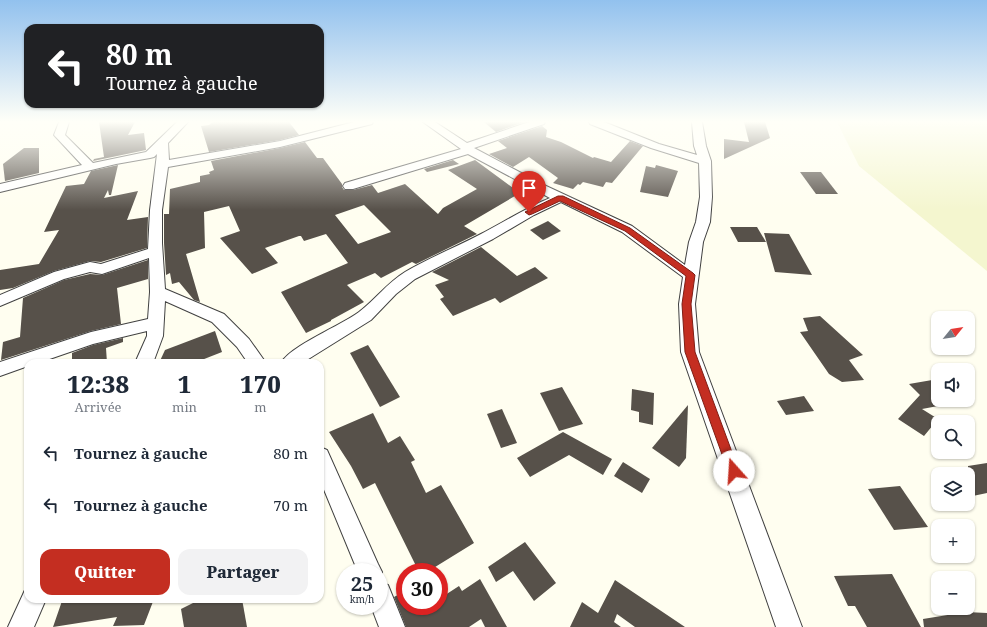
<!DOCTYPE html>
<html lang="fr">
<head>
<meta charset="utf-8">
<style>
  :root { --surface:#fff; --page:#f2f2f3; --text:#1f2937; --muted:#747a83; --accent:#c42e21 }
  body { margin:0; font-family:"Noto Serif",serif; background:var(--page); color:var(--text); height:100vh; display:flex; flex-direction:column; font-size:15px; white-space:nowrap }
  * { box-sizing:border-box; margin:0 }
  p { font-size:13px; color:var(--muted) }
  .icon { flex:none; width:22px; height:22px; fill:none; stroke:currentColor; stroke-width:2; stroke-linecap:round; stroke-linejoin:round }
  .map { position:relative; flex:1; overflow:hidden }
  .side { position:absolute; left:24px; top:359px; width:300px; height:244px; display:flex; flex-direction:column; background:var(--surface); border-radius:12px; box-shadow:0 1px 3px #0004 }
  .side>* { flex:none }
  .hud { position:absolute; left:24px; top:24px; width:300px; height:84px; border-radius:12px; box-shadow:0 1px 3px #0004; background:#202124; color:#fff; overflow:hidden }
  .needle { width:26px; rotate:60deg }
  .controls { position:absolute; left:931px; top:311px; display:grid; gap:8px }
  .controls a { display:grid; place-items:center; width:44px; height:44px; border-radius:8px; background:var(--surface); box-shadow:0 1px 3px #0004; font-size:20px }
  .speed { position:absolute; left:336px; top:563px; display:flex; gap:8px; font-size:20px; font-weight:700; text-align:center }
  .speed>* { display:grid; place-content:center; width:52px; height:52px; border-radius:50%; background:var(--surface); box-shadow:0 1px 3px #0004; line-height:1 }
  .speed small { font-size:10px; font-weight:400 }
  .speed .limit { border:6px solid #d22; background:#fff; color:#111 }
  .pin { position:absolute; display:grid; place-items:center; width:34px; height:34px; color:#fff; margin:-41px -17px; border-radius:50% 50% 50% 0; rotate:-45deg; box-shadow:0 0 4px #0007 }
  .pin .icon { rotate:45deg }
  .me { position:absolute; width:44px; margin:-22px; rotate:341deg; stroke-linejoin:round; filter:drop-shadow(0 0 3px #0008) }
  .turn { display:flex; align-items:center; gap:14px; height:84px; padding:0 16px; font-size:18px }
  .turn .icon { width:52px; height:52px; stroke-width:2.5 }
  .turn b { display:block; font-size:28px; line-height:34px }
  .eta { display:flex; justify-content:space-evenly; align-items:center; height:68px; text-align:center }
  .eta b { font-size:24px; font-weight:800; line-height:28px }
  .action { display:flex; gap:8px; margin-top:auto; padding:8px 16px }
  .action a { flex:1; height:46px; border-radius:12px; background:var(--accent); color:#fff; font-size:16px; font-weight:800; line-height:46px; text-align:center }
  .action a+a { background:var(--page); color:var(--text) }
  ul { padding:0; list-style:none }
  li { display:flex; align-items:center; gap:12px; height:52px; padding:0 16px }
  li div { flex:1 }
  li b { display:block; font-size:15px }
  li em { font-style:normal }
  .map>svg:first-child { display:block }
  .farmland { fill:#f4f6cf }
  .building { fill:#57514a; fill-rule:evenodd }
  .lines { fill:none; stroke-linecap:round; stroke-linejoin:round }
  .minor-casing { stroke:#414141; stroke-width:2 }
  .minor { fill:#fff; fill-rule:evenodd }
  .route { fill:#c42e21; stroke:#7f1e15 }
</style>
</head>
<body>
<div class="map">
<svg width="987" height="627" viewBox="0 0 987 627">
  <rect width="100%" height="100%" fill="#fffef0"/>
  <path class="farmland" d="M 837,122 L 987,122 L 987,271 L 859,166 Z"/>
  <g class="building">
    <path d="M 99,122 L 135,122 L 128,135 L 144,133 L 146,150 L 93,161 L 94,159 L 104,157 Z"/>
    <path d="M 213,122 L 289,122 L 299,135 L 280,140 L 209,152 L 201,126 L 209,125 Z"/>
    <path d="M 484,122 L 524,122 L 496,132 Z"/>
    <path d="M 744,122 L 765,122 L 770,138 L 724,159 L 724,139 L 749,142 Z"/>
    <path d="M 542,126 L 547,130 L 546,137 L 561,142 L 593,158 L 594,157 L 611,162 L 630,141 L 643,146 L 612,183 L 606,182 L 603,187 L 583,182 L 580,185 L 578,184 L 573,189 L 553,183 L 558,178 L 529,157 L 513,167 L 489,154 L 507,148 L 498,141 Z"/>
    <path d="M 305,142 L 317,158 L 323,158 L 342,184 L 342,187 L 344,190 L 353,190 L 372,185 L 378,193 L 405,184 L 438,214 L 443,208 L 477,189 L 448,170 L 475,160 L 520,193 L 464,226 L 477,234 L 416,264 L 412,262 L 381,278 L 375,273 L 347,285 L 364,302 L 331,320 L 331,321 L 306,333 L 281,292 L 348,263 L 326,234 L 304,241 L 301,236 L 299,236 L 265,248 L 278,263 L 252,274 L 220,238 L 240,231 L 229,206 L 204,212 L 205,248 L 186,254 L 200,302 L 194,300 L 179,282 L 172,284 L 170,273 L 166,275 L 164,243 L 164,214 L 169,214 L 170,189 L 200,182 L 200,176 L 210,174 L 209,172 L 214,170 L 211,161 L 280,148 ZM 364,205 L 391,232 L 358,244 L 335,215 Z"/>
    <path d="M 24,148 L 39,148 L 39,173 L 5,181 L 3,164 Z"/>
    <path d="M 453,160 L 459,164 L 427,172 L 424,169 Z"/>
    <path d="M 118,165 L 111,195 L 109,195 L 108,190 L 104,198 L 138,191 L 127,220 L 148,217 L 147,248 L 101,262 L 90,261 L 54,271 L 13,288 L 0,290 L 0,270 L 39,264 L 59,230 L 44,232 L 66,186 L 84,184 L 91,171 Z"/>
    <path d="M 656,165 L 678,171 L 668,197 L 640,192 L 646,166 L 655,168 Z"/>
    <path d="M 800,172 L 821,172 L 838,194 L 816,194 Z"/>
    <path d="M 548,221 L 561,231 L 543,240 L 530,230 Z"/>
    <path d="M 730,227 L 757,227 L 766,242 L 738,242 Z"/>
    <path d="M 764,233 L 789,234 L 812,275 L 775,272 Z"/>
    <path d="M 481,247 L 517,276 L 535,267 L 548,278 L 500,303 L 495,298 L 453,316 L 440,299 L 444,297 L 435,285 L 449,280 L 432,272 Z"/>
    <path d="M 148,260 L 148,279 L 117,288 L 121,324 L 91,331 L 1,360 L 3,342 L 20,337 L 23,298 L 64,280 L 90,274 L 102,275 Z"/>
    <path d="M 820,316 L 863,355 L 849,360 L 864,380 L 842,382 L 829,374 L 800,332 L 808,331 L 803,318 Z"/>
    <path d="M 215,331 L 222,352 L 194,363 L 159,363 L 165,350 Z"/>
    <path d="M 123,338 L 123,342 L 106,348 L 107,363 L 72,363 L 72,353 L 93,345 Z"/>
    <path d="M 368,345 L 400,397 L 380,407 L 350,353 Z"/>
    <path d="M 938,379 L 938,406 L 922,409 L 938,419 L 924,436 L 898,419 L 920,395 L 909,384 Z"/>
    <path d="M 562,387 L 583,424 L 559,431 L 540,393 Z"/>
    <path d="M 632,389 L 654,393 L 653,425 L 639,422 L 639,412 L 631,410 Z"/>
    <path d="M 804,396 L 814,411 L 786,415 L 777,401 Z"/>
    <path d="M 688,405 L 686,458 L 679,467 L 652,448 Z"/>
    <path d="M 502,409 L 517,443 L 501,448 L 487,414 Z"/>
    <path d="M 373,413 L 388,443 L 400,436 L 415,460 L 411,462 L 426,493 L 441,485 L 474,543 L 427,572 L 419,572 L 375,483 L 363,489 L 351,466 L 329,432 Z"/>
    <path d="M 563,432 L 612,459 L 603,475 L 569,455 L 530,477 L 517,458 Z"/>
    <path d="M 623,462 L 650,479 L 642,493 L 614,476 Z"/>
    <path d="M 987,463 L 987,493 L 968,497 L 968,466 Z"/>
    <path d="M 900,486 L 928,527 L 894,530 L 868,489 Z"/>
    <path d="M 525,542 L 556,583 L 534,601 L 513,571 L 496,582 L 488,567 Z"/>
    <path d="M 892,574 L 921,627 L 867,627 L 855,606 L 848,606 L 834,576 Z"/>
    <path d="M 480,579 L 507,627 L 485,627 L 481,619 L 469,627 L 406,627 L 394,597 L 405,591 L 405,606 L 414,606 L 417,614 L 429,606 L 439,606 L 439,599 L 459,586 L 462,591 Z"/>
    <path d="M 615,580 L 685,627 L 635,627 L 617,614 L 614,622 L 621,627 L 570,627 L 582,602 L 598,613 Z"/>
    <path d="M 74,599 L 154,599 L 144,625 L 113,626 L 117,617 L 53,627 L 62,601 Z"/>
    <path d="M 201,599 L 242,599 L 247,627 L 184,627 L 181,609 Z"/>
    <path d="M 966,612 L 987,613 L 987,627 L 924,627 L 923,619 Z"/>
  </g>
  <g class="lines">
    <g class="minor-casing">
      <g id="minor">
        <path d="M 59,122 L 69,122 L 65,135 L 93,163 L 146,152 L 177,122 L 188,122 L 168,143 L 169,160 L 280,141 L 354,122 L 373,122 L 372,124 L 280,147 L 168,167 L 162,210 L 162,243 L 165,289 L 224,314 L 249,339 L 266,363 L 248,363 L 237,347 L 212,322 L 165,301 L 163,336 L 153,363 L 135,363 L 147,336 L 147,331 L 93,344 L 38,363 L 28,363 L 28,366 L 0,376 L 0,362 L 91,332 L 148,319 L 150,292 L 149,258 L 102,274 L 90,272 L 64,279 L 0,306 L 0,295 L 54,272 L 90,262 L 101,264 L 148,249 L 150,210 L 157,154 L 154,157 L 150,158 L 116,164 L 0,192 L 0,184 L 82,165 L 54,135 Z"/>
        <path d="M 423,122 L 435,122 L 467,143 L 529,122 L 545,122 L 544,124 L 474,148 L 544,185 L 632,226 L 685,265 L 689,242 L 696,222 L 700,197 L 699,163 L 651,148 L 590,124 L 589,122 L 604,122 L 659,144 L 697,155 L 694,146 L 692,122 L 702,122 L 706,146 L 711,161 L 712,197 L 710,222 L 703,242 L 695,304 L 699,352 L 802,627 L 776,627 L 681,352 L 679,304 L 683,277 L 622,232 L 561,202 L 534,215 L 493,239 L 415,279 L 396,294 L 371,320 L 302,363 L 281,363 C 290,346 342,325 359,312 C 375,300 387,283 405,272 C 429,258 456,247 481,234 C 504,222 526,208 550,198 L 468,154 L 353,189 L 345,189 L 343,186 L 345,183 L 461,149 Z"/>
        <path d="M 320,447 L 327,450 L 378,564 L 382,572 L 379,579 L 379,572 L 358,572 L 320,480 Z"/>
        <path d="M 379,582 L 388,585 L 405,627 L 379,627 L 371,606 L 379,606 Z"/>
        <path d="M 28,589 L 28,599 L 46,599 L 34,627 L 8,627 L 25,590 Z"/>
      </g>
    </g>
    <use href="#minor" class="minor"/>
  </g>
  <linearGradient id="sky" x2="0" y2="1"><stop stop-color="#92c1ee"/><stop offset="0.58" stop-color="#fffff8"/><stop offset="1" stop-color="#fffff8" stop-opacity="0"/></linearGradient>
  <rect width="987" height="210" fill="url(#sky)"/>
  <path class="route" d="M 558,196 L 563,196 L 630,228 L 693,273 L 695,275 L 691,304 L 695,352 L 739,471 L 738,475 L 734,476 L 729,475 L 728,471 L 685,352 L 682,304 L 686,276 L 625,231 L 560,201 L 532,214 L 529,215 L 525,212 Z"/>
</svg>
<div class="controls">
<a><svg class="needle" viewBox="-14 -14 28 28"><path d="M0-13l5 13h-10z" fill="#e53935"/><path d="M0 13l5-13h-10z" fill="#747a83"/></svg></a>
<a><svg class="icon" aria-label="sound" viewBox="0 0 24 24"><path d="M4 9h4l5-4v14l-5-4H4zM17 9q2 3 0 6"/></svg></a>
<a><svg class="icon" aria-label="search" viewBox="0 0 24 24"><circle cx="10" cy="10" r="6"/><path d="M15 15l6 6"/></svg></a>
<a><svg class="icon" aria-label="layers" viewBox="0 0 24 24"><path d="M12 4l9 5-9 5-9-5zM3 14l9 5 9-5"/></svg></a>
<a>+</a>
<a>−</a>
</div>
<div class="speed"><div>25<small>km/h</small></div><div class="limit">30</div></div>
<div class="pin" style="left:529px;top:212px;background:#d93025"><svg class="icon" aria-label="arrive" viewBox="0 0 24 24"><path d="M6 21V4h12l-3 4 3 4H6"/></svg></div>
<svg class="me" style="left:734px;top:471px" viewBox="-20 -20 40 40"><circle r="19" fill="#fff"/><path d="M0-13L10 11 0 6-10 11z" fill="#c42e21"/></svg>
<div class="hud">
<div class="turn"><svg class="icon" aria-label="left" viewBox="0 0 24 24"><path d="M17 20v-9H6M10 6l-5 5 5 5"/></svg><div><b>80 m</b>Tournez à gauche</div></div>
</div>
<section class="side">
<div class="eta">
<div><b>12:38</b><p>Arrivée</p></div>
<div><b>1</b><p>min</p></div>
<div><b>170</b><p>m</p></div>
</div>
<ul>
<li><svg class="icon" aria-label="left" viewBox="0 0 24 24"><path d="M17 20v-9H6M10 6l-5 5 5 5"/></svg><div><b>Tournez à gauche</b></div><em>80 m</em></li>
<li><svg class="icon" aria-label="left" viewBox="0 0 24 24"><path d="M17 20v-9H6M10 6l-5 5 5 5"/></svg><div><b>Tournez à gauche</b></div><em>70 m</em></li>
</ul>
<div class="action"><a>Quitter</a><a>Partager</a></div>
</section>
</div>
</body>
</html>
